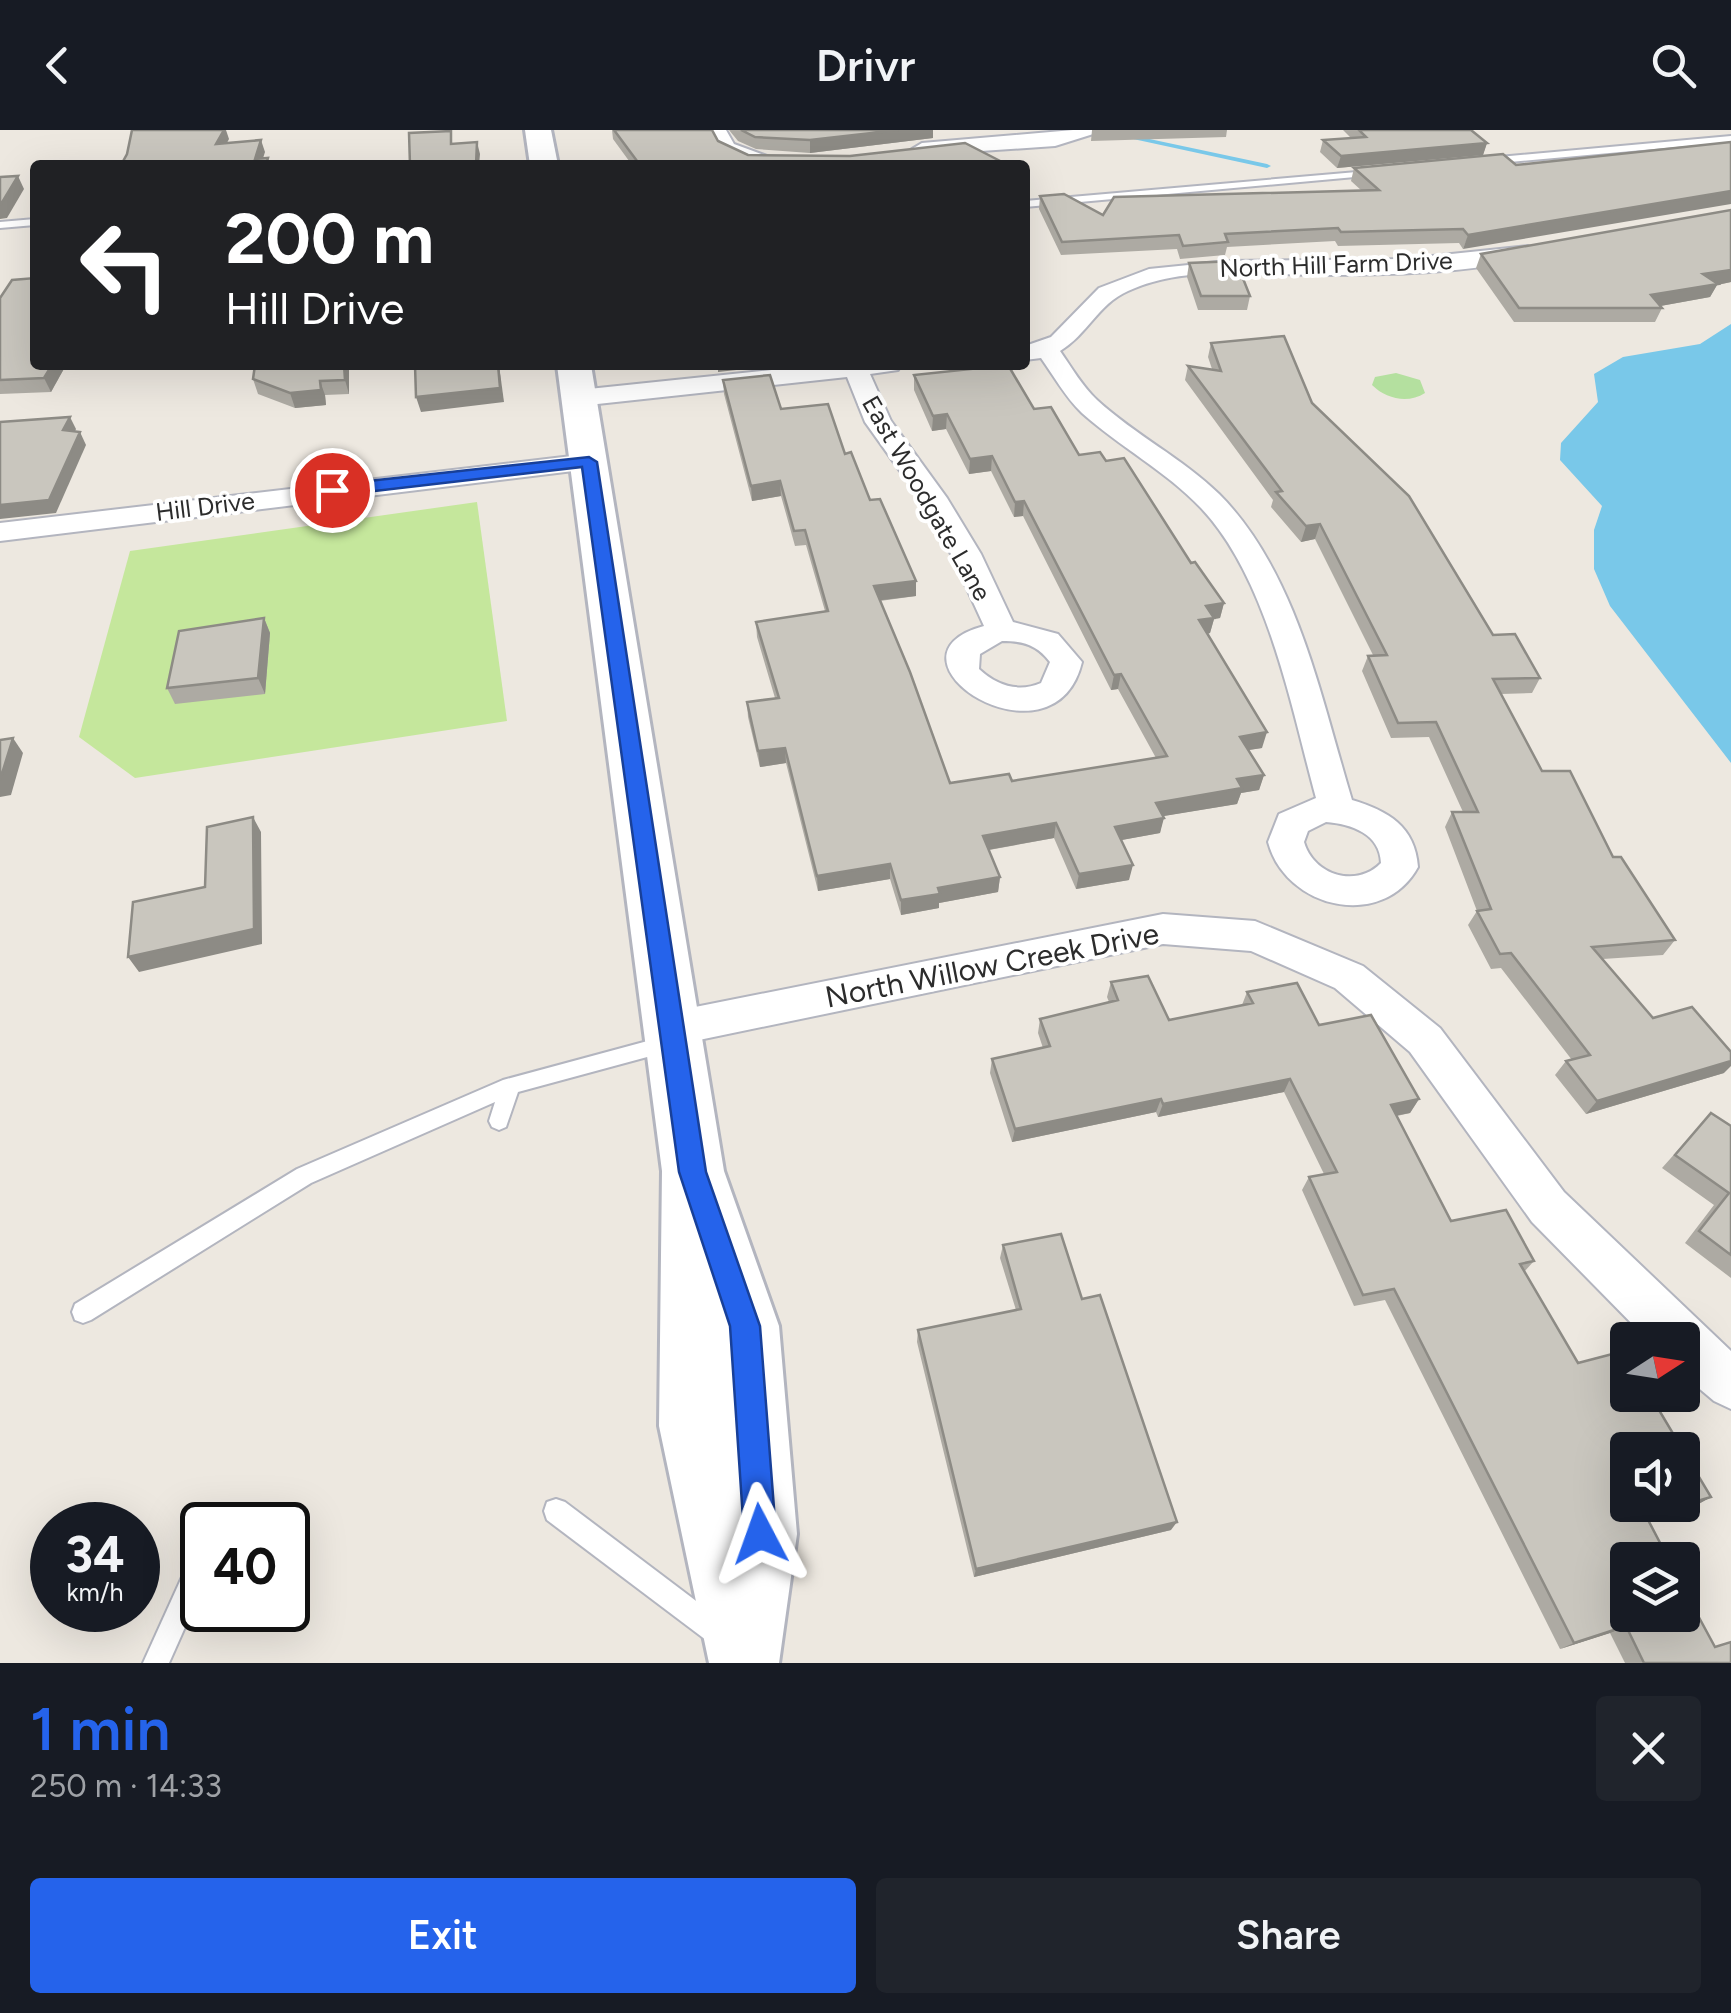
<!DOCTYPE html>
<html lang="en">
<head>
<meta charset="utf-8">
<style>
  :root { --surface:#171b24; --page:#20242c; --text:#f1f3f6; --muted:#9ea1a6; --accent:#2563eb }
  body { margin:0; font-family:Figtree,sans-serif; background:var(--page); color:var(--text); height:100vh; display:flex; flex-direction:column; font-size:38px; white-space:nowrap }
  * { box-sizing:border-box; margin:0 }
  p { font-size:32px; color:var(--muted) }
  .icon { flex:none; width:55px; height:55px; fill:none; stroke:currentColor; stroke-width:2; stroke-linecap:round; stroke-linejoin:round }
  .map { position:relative; height:1533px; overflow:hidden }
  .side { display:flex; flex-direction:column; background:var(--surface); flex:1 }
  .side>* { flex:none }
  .top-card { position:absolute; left:30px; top:30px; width:1000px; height:210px; border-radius:10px; box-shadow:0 10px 40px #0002; background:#202124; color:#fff; overflow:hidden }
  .needle { width:65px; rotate:78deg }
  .tools { position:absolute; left:1610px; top:1192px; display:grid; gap:20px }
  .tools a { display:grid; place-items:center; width:90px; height:90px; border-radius:10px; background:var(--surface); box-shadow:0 10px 40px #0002; font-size:50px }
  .speed { position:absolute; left:30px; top:1372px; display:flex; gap:20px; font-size:50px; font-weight:700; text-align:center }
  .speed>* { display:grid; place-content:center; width:130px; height:130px; border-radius:50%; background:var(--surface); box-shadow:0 10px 40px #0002; line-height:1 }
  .speed small { font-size:25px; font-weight:400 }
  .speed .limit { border:5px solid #111; border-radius:15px; background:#fff; color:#111 }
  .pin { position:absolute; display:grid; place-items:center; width:85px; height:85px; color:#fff; margin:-42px; border:5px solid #fff; border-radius:50%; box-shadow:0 2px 10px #0007 }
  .me { position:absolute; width:110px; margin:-55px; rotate:356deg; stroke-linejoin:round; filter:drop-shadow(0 0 8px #0008) }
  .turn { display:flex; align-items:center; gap:35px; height:210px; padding:0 30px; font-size:45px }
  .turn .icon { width:130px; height:130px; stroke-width:2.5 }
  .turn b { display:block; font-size:70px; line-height:85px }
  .round { display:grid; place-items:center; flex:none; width:105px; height:105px; border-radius:10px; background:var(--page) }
  .headline { display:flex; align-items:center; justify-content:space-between; height:170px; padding:0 30px }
  h1 { font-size:60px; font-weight:600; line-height:75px; color:var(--accent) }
  .primary-button { display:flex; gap:20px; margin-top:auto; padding:20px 30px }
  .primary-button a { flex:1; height:115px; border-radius:10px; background:var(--accent); color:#fff; font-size:40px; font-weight:600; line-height:115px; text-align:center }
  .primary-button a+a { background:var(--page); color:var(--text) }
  header { display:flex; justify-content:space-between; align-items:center; height:130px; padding:0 30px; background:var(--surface); font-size:45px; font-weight:600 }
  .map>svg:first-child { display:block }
  .green { fill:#b4e09f }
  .pitch { fill:#c5e79c }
  .water { fill:#79c8e9 }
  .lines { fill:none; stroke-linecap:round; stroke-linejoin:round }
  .stream { fill:#79c8e9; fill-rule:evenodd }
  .lane-casing { stroke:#b3b5bf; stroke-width:4 }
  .street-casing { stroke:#b3b5bf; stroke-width:4 }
  .secondary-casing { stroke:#b3b5bf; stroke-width:6 }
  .lane { fill:#fff; fill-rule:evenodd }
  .street { fill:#fff; fill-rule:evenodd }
  .secondary { fill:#fff; fill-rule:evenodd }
  .wall { fill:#adaaa3 }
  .shaded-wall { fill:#8d8b85 }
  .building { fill:#c9c6be; stroke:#8d8b85; stroke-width:2.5; fill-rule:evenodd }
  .route { fill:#2563eb; stroke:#184099; stroke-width:2.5 }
  .labels { text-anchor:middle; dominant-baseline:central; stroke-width:8; stroke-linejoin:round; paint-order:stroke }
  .far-street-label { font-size:25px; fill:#2c2c2c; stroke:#fff }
  .street-label { font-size:30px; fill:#2c2c2c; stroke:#fff }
</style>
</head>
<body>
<header><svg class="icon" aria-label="back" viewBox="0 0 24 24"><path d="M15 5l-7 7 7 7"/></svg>Drivr<svg class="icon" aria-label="search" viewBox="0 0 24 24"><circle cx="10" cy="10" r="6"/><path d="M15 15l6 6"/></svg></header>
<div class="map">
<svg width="1731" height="1533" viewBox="0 0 1731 1533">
  <rect width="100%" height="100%" fill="#ede8e0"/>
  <path class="green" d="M 1396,243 L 1420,250 L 1425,263 C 1408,274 1386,269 1372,255 L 1375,247 Z"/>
  <path class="pitch" d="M 477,372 L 507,591 L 135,648 L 79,607 L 130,421 Z"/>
  <path class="water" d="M 1731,194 L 1731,633 L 1610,476 L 1594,439 L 1594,400 L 1602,376 L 1560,330 L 1561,313 L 1598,272 L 1594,244 L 1623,227 L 1700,214 Z"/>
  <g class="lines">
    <path class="stream" d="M 1126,4 L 1267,34 L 1271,36 L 1267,38 L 1124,7 Z"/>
    <g class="lane-casing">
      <g id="lane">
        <path d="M 1731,6 L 1731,12 L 1488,34 L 1483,31 L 1488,28 Z"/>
        <path d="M 1380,40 L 1382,42 L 1377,45 L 1025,77 L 1025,71 Z"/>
        <path d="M 35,89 L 35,95 L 0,98 L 0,92 Z"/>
        <path d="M 666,906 L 673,908 L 676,914 L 673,920 L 518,962 L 506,997 L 499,1000 L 492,997 L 489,991 L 495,972 L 311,1053 L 91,1190 L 83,1193 L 75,1190 L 72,1182 L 75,1174 L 297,1039 L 503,950 Z"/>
        <path d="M 556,1369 L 565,1372 L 724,1492 L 728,1501 L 724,1510 L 715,1514 L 706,1510 L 547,1390 L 544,1381 L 547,1372 Z"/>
        <path d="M 200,1423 L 202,1424 L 202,1459 L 169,1533 L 143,1533 L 191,1427 Z"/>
      </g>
    </g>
    <g class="street-casing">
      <g id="street">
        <path d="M 708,0 L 726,0 L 734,14 L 778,30 L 765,35 L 720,22 Z"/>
        <path d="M 1073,0 L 1106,0 L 1055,16 L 922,25 L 912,19 L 922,13 Z"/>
        <path d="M 1528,116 L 1539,122 L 1536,127 C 1465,144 1388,145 1316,145 C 1257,144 1183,135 1128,161 C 1098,174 1087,205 1060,221 C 1072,238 1082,256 1097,270 C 1135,305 1182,328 1219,364 C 1297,442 1321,568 1352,670 C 1388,681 1415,696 1418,737 C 1383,801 1286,779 1268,712 L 1279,684 L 1316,668 C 1291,577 1268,449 1201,378 C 1166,341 1120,317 1082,283 C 1065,267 1054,246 1041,228 L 1025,230 L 1025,216 L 1051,207 L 1099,158 L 1149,139 L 1228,131 L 1403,129 ZM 1326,692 C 1352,694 1380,704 1381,733 C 1357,758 1314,746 1304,712 L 1308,701 Z"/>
        <path d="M 820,235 L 901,235 L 898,240 L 870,244 L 891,291 L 947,368 L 981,424 L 1013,492 L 1058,504 L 1082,532 C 1054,647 868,527 984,496 L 951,424 L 920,369 L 865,292 L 847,247 L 579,276 L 566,268 L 579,260 ZM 1002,511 C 1023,511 1037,515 1050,532 L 1041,553 C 1018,563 996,555 979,539 L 980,524 Z"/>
        <path d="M 589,324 L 602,332 L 598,338 L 0,411 L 0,393 Z"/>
        <path d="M 1163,784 L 1255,791 L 1363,836 L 1440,898 L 1564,1062 L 1731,1221 L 1731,1279 L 1714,1271 L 1682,1244 L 1682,1210 L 1648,1210 L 1532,1092 L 1410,922 L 1335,858 L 1251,821 L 1163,814 L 675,915 L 661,910 L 655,898 L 661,886 L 675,881 Z"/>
      </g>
    </g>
    <g class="secondary-casing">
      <g id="secondary">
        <path d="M 525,0 L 551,0 L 558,35 L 530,35 Z"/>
        <path d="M 557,235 L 591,235 L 724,1041 L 779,1196 L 797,1404 L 779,1533 L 709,1533 L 659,1296 L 662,1041 Z"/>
      </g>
    </g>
    <use href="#lane" class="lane"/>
    <use href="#street" class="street"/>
    <use href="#secondary" class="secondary"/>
  </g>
  <g class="wall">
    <path d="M 612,0 L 718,11 L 748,25 L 1008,35 L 632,35 L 613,9 Z"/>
    <path d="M 729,0 L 933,0 L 933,8 L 810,23 L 756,19 L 738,11 Z"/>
    <path d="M 1092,0 L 1227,0 L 1226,7 L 1091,11 Z"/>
    <path d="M 1343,0 L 1471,0 L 1487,13 L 1483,25 L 1337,38 L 1320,22 L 1323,10 L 1351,8 Z"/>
    <path d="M 1503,24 L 1463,119 L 1459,113 L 1338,116 L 1335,111 L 1227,117 L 1225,125 L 1180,129 L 1177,119 L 1061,125 L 1039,79 L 1040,66 L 1103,85 L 1362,61 L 1351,51 L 1354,38 Z"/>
    <path d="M 1731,80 L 1731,152 L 1717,155 L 1710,167 L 1660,176 L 1662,178 L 1655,192 L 1514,192 L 1476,138 L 1481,124 Z"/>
    <path d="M 1189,133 L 1250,166 L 1247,180 L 1198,180 L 1187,147 Z"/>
    <path d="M 0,168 L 66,235 L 51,262 L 0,264 Z"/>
    <path d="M 1211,213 L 1312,273 L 1493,505 L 1540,548 L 1532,563 L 1501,564 L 1542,641 L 1613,727 L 1675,810 L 1663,825 L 1603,829 L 1653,888 L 1724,943 L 1586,984 L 1555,945 L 1566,931 L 1572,930 L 1501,838 L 1491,839 L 1468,795 L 1477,781 L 1445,697 L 1452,682 L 1463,682 L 1429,607 L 1391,608 L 1362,541 L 1368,526 L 1373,525 L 1315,409 L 1301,412 L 1271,377 L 1273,370 L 1185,250 L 1188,236 L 1212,239 L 1208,227 Z"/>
    <path d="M 246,235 L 349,235 L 349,264 L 325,265 L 326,275 L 295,278 L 258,264 L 253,249 L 255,235 L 247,236 Z"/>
    <path d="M 914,245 L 1034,279 L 1079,325 L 1106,331 L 1224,473 L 1220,488 L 1214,489 L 1210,503 L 1207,504 L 1262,618 L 1248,620 L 1264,645 L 1259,660 L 1241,663 L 1237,674 L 1163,686 L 1160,703 L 1121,710 L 1129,750 L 1076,759 L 1054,708 L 989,720 L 1000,747 L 998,762 L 939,773 L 939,778 L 901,785 L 890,749 L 818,761 L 786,633 L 760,637 L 748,587 L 747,572 L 775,568 L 757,507 L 756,492 L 825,481 L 806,415 L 795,416 L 781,366 L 752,371 L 724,264 L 723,250 L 781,279 L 845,324 L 916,451 L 916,466 L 880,471 L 950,653 L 1012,651 L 1156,628 L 1118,559 L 1111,560 L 1023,386 L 1014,387 L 991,341 L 969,344 L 946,299 L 932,301 L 914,260 Z"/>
    <path d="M 264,488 L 270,503 L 265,564 L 175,574 L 167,558 Z"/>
    <path d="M 1111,852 L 1169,890 L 1242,875 L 1247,862 L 1319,895 L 1419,969 L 1410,983 L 1397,986 L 1451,1091 L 1534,1131 L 1524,1142 L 1578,1233 L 1711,1367 L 1695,1376 L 1648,1390 L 1715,1517 L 1731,1533 L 1625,1533 L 1610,1503 L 1560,1519 L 1385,1170 L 1354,1176 L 1302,1060 L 1309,1047 L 1324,1044 L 1284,962 L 1158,987 L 1156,982 L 1012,1012 L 990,943 L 992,929 L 1043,918 L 1038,903 L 1040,889 L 1109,872 L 1107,867 Z"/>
    <path d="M 1711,983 L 1731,996 L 1731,1148 L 1685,1113 L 1714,1075 L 1662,1038 Z"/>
    <path d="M 1003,1115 L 1082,1169 L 1171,1400 L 974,1447 L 917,1212 L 918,1200 L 1016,1180 L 1000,1128 Z"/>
  </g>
  <g class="shaded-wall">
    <path d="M 224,0 L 226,0 L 229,9 L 220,26 L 216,14 Z"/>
    <path d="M 898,0 L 933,0 L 933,8 L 810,23 L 810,10 Z"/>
    <path d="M 261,10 L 265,22 L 261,35 L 255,29 Z"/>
    <path d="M 477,12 L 480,24 L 479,35 L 476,35 Z"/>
    <path d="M 1487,13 L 1483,25 L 1337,38 L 1341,26 Z"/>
    <path d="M 18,46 L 24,59 L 7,88 L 0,89 L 0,74 Z"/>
    <path d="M 1731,61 L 1731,74 L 1463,119 L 1468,105 Z"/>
    <path d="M 1731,140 L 1731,152 L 1717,155 L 1710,167 L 1644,179 L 1651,165 L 1703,144 Z"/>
    <path d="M 52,235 L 66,235 L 51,262 L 44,248 Z"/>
    <path d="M 344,235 L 349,235 L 349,264 L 345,250 Z"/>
    <path d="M 499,235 L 504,272 L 421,282 L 416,267 Z"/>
    <path d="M 718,235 L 764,235 L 764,237 L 718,242 Z"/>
    <path d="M 320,251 L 325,265 L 326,275 L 295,278 L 290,263 Z"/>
    <path d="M 947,284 L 946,299 L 932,301 L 933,286 Z"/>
    <path d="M 70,287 L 76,299 L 70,313 L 63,300 Z"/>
    <path d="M 80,302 L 86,315 L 56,383 L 0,389 L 0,375 Z"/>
    <path d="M 992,326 L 991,341 L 969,344 L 970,329 Z"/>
    <path d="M 780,351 L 781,366 L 752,371 L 751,356 Z"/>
    <path d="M 1024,371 L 1023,386 L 1014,387 L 1015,372 Z"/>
    <path d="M 1320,394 L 1315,409 L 1301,412 L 1306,396 Z"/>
    <path d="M 916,451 L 916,466 L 874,471 L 874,456 Z"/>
    <path d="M 1224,473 L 1220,488 L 1214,489 L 1210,503 L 1195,506 L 1199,490 L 1206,476 Z"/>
    <path d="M 264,488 L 270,503 L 265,564 L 258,548 Z"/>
    <path d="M 1121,544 L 1118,559 L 1111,560 L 1114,545 Z"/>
    <path d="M 1267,602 L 1262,618 L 1236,622 L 1240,607 Z"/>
    <path d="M 13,608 L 23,623 L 11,665 L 0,667 L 0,650 Z"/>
    <path d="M 785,618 L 786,633 L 760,637 L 758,621 Z"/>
    <path d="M 1264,645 L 1259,660 L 1241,663 L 1237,674 L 1152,688 L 1156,673 L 1237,649 Z"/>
    <path d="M 253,687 L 261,702 L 262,814 L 139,842 L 128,827 L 254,799 Z"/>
    <path d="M 1164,688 L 1160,703 L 1111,712 L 1115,697 Z"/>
    <path d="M 1056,693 L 1054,708 L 982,721 L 983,706 Z"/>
    <path d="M 890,734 L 890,749 L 818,761 L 817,746 Z"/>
    <path d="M 1133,735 L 1129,750 L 1076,759 L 1079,744 Z"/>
    <path d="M 1000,747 L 998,762 L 939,773 L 939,778 L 901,785 L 901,770 L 938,758 Z"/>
    <path d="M 1731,931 L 1731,936 L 1724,943 L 1586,984 L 1597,971 Z"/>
    <path d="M 1290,949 L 1284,962 L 1158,987 L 1163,974 Z"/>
    <path d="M 1161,969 L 1156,982 L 1012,1012 L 1015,999 Z"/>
    <path d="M 1419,969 L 1410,983 L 1383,988 L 1391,975 Z"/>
    <path d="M 1711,1367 L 1695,1376 L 1631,1394 L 1646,1386 Z"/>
    <path d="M 1177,1392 L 1171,1400 L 974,1447 L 976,1439 Z"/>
    <path d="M 1626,1496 L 1610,1503 L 1560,1519 L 1574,1513 Z"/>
  </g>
  <g class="building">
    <path d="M 132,0 L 224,0 L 216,14 L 261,10 L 255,29 L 268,28 L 266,35 L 121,35 L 127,24 Z"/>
    <path d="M 614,0 L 712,0 L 718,11 L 748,25 L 850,26 L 965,13 L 1008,35 L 640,35 Z"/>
    <path d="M 741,0 L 898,0 L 810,10 L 755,7 Z"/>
    <path d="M 1359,0 L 1471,0 L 1487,13 L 1341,26 L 1323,10 L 1366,7 Z"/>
    <path d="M 451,1 L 451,14 L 477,12 L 476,35 L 410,35 L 409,3 Z"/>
    <path d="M 1731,12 L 1731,61 L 1468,105 L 1463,99 L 1341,102 L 1338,98 L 1225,104 L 1228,112 L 1183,116 L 1179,105 L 1062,112 L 1040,66 L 1064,64 L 1103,85 L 1114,67 L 1379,60 L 1354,38 L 1503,24 L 1516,35 Z"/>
    <path d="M 18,46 L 1,74 L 0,74 L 0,47 Z"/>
    <path d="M 1731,80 L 1731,140 L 1703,144 L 1718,154 L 1651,165 L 1662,178 L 1519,178 L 1481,124 Z"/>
    <path d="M 1236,131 L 1250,166 L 1201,166 L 1189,133 Z"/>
    <path d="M 35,148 L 35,235 L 52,235 L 44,248 L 0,250 L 0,168 L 12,150 Z"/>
    <path d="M 1284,206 L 1312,273 L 1409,366 L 1493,505 L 1515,504 L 1540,548 L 1493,549 L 1542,641 L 1570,641 L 1613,727 L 1621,727 L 1675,810 L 1592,817 L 1653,888 L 1692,877 L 1731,922 L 1731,931 L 1597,971 L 1566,931 L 1590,925 L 1511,823 L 1500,824 L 1477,781 L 1491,779 L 1452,682 L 1478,682 L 1436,592 L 1398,593 L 1368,526 L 1387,525 L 1320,394 L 1306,396 L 1276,362 L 1282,361 L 1188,236 L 1221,241 L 1211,213 Z"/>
    <path d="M 255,235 L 344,235 L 345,250 L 320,251 L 321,260 L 290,263 L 253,249 Z"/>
    <path d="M 415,235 L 498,235 L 500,258 L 416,267 Z"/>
    <path d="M 1008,235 L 1034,279 L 1051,277 L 1079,325 L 1100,322 L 1106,331 L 1124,328 L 1191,433 L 1195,432 L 1224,473 L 1206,476 L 1214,488 L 1199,490 L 1267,602 L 1240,607 L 1264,645 L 1237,649 L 1242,658 L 1156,673 L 1164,688 L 1115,697 L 1133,735 L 1079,744 L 1056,693 L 983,706 L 1000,747 L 938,758 L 940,764 L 901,770 L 890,734 L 817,746 L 785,618 L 758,621 L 747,572 L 779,568 L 756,492 L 828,481 L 805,400 L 794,401 L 780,351 L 751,356 L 723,250 L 770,245 L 781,279 L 828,274 L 845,324 L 851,322 L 870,370 L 880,369 L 916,451 L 874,456 L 910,542 L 950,653 L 1009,644 L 1012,651 L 1167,626 L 1121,544 L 1114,545 L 1024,371 L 1015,372 L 992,326 L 970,329 L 947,284 L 933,286 L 914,245 Z"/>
    <path d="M 70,287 L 63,300 L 80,302 L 49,370 L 0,375 L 0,292 Z"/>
    <path d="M 264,488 L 258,548 L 167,558 L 179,501 Z"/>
    <path d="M 13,608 L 0,650 L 0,610 Z"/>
    <path d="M 253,687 L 254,799 L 128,827 L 133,772 L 205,757 L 207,697 Z"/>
    <path d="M 1148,846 L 1169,890 L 1253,873 L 1247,862 L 1297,853 L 1319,895 L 1371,885 L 1419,969 L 1391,975 L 1451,1091 L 1506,1080 L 1534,1131 L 1520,1134 L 1578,1233 L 1624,1221 L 1628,1228 L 1628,1265 L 1650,1265 L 1711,1367 L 1646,1386 L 1669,1430 L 1628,1430 L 1628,1485 L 1682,1485 L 1682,1456 L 1715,1517 L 1731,1512 L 1731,1533 L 1644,1533 L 1626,1496 L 1574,1513 L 1394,1159 L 1363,1165 L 1309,1047 L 1337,1042 L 1290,949 L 1163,974 L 1161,969 L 1015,999 L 992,929 L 1050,916 L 1040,889 L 1118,870 L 1111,852 ZM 1628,1320 L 1682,1320 L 1682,1375 L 1628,1375 Z"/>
    <path d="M 1711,983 L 1731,996 L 1731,1125 L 1699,1101 L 1729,1063 L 1675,1025 Z"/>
    <path d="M 1061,1104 L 1082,1169 L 1100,1165 L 1177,1392 L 976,1439 L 918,1200 L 1021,1179 L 1003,1115 Z"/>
  </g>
  <path class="route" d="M 589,327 L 597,332 L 706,1042 L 760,1196 L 776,1404 L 772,1416 L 760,1421 L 749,1416 L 744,1404 L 730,1196 L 679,1042 L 582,337 L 332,366 L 324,360 L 332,355 Z"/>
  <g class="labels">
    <g class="far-street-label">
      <text transform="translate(1336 134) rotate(-2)">North Hill Farm Drive</text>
      <text transform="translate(927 368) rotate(60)">East Woodgate Lane</text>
      <text transform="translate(205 376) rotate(-7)">Hill Drive</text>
    </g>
    <g class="street-label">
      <text transform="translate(992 835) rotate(-11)">North Willow Creek Drive</text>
    </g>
  </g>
</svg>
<div class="tools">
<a><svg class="needle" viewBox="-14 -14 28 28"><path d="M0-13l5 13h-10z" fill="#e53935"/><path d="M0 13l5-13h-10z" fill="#9ea1a6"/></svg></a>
<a><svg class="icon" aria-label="sound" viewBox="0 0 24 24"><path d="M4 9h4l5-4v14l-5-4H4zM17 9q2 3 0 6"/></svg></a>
<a><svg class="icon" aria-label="layers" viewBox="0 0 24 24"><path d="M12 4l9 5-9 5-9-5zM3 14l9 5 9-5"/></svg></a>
</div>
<div class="speed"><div>34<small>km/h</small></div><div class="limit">40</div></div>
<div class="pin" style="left:332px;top:360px;background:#d93025"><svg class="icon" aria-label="arrive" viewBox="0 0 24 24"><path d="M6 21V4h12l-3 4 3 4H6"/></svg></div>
<svg class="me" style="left:760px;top:1404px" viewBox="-20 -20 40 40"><path d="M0-17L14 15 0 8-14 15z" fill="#2563eb" stroke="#fff" stroke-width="4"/></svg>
<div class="top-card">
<div class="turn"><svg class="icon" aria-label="left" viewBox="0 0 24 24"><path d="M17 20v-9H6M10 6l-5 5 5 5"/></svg><div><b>200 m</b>Hill Drive</div></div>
</div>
</div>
<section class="side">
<div class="headline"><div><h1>1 min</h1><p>250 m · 14:33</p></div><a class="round"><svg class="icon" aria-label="close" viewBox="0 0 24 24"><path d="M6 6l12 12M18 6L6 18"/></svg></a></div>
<div class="primary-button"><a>Exit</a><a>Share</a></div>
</section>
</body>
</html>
